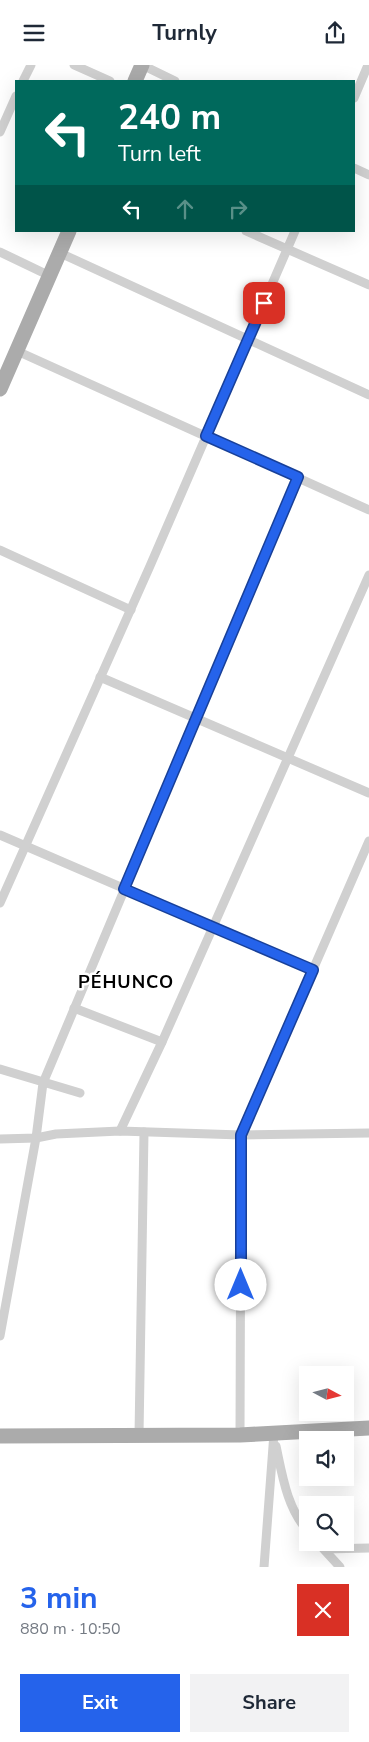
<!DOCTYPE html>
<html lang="en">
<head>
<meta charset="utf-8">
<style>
  :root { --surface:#fff; --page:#f2f2f3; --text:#1f2937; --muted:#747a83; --accent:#2563eb }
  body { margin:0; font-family:"Nunito Sans",sans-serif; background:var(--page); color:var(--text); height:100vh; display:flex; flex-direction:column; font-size:19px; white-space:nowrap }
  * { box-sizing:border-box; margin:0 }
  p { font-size:16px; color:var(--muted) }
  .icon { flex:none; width:28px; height:28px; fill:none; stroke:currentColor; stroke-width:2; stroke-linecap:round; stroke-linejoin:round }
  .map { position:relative; height:1502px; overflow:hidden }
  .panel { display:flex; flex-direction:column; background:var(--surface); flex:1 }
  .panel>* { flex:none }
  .banner { position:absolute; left:15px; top:15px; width:340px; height:152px; border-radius:0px; box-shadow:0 5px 20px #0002; background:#00695c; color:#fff; overflow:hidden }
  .needle { width:32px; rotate:97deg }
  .controls { position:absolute; left:299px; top:1301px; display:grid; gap:10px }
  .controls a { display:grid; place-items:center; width:55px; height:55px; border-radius:0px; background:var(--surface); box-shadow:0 5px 20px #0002; font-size:25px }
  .pin { position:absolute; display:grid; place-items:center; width:42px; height:42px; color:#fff; margin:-21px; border-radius:10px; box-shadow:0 2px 8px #0006 }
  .me { position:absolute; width:55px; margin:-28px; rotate:0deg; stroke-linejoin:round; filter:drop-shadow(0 0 4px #0008) }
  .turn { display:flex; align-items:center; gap:18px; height:105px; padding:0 20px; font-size:22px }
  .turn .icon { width:65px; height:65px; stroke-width:2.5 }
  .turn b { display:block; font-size:35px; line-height:42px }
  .lanes { display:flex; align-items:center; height:48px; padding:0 20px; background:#0003; justify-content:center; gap:25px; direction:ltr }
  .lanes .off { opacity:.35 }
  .round { display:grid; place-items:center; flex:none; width:52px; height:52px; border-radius:0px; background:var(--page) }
  .overview { display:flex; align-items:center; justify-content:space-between; height:85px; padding:0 20px }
  h1 { font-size:30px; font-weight:700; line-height:38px; color:var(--accent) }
  .primary-button { display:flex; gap:10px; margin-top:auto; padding:10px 20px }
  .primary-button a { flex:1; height:58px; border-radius:0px; background:var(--accent); color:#fff; font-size:20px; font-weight:700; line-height:58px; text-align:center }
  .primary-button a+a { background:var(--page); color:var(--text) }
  header { display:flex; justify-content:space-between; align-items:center; height:65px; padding:0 20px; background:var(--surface); font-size:22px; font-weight:700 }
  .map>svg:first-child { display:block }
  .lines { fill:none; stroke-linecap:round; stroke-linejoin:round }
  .street { stroke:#d0d0d0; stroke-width:9 }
  .primary { stroke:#ababab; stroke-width:15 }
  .route-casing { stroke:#184099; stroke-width:12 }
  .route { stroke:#2563eb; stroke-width:9 }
  .labels { text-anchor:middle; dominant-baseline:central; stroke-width:5; stroke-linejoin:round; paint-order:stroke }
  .district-label { font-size:18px; font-weight:bold; letter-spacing:1px; fill:#000; stroke:#fff }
</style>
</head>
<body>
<header><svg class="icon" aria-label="menu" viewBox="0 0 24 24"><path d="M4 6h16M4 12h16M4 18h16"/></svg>Turnly<svg class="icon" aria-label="share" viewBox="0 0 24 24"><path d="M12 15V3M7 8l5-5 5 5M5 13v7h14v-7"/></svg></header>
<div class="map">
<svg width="369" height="1502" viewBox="0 0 369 1502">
  <rect width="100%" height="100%" fill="#fff"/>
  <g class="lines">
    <g class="street">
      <path d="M 74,0 L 110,16"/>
      <path d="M 142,0 L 175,16"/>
      <path d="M 23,16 L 31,0"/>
      <path d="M 354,33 L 368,0"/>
      <path d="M 0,67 L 16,31"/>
      <path d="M 354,103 L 369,110"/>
      <path d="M 246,166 L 369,220"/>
      <path d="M 0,187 L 50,211"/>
      <path d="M 60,188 L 369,330"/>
      <path d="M 17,286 L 369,445"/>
      <path d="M 0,485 L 131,545"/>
      <path d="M 100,612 L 369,728"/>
      <path d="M 0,770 L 313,905"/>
      <path d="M 0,838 L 150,501 L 295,166"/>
      <path d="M 74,943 L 162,977"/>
      <path d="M 0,1004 L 80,1028"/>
      <path d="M 120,1066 L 162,977 L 369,510"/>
      <path d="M 0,1074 L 36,1073 L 56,1069 L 120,1066 L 241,1070 L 369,1068"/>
      <path d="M 0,1271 L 36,1073 L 43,1018 L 298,412"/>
      <path d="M 139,1370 L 144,1067"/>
      <path d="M 240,1370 L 241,1070 L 369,776"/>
      <path d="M 276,1381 C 282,1409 287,1444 308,1466"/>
      <path d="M 318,1478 L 340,1502"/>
      <path d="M 324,1484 L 369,1483"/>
      <path d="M 264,1502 L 274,1368"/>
    </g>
    <g class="primary">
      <path d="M 135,16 L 142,0"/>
      <path d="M 0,324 L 69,166"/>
      <path d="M 0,1371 L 240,1370 L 369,1363"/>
    </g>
  </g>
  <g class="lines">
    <g class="route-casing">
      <path id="route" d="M 241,1220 L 241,1070 L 313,905 L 124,824 L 298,412 L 206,371 L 264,238"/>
    </g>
    <use href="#route" class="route"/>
  </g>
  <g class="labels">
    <g class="district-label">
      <text x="126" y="917">PÉHUNCO</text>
    </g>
  </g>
</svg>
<div class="controls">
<a><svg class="needle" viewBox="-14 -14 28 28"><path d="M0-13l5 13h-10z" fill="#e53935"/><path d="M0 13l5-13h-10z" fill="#747a83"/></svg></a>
<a><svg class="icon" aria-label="sound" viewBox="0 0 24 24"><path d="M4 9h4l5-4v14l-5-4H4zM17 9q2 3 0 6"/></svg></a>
<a><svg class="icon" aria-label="search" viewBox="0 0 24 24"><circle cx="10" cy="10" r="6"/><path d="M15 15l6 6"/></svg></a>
</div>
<div class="pin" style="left:264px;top:238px;background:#d93025"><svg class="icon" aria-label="arrive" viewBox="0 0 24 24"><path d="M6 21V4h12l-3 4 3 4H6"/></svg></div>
<svg class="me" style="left:241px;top:1220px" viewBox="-20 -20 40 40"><circle r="19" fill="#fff"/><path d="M0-13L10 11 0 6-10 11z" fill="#2563eb"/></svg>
<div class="banner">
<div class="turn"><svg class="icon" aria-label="left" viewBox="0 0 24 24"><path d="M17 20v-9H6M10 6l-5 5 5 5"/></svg><div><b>240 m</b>Turn left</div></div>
<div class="lanes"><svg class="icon" aria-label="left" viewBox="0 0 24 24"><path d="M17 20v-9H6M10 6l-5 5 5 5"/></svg><svg class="icon off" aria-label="ahead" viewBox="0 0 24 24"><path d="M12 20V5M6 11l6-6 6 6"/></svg><svg class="icon off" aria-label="right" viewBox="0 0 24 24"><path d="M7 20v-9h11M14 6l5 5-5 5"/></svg></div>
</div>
</div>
<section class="panel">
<div class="overview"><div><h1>3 min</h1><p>880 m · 10:50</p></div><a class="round" style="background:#d93025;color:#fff"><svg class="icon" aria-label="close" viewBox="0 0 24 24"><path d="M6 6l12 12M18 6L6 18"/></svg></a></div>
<div class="primary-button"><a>Exit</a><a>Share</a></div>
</section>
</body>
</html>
